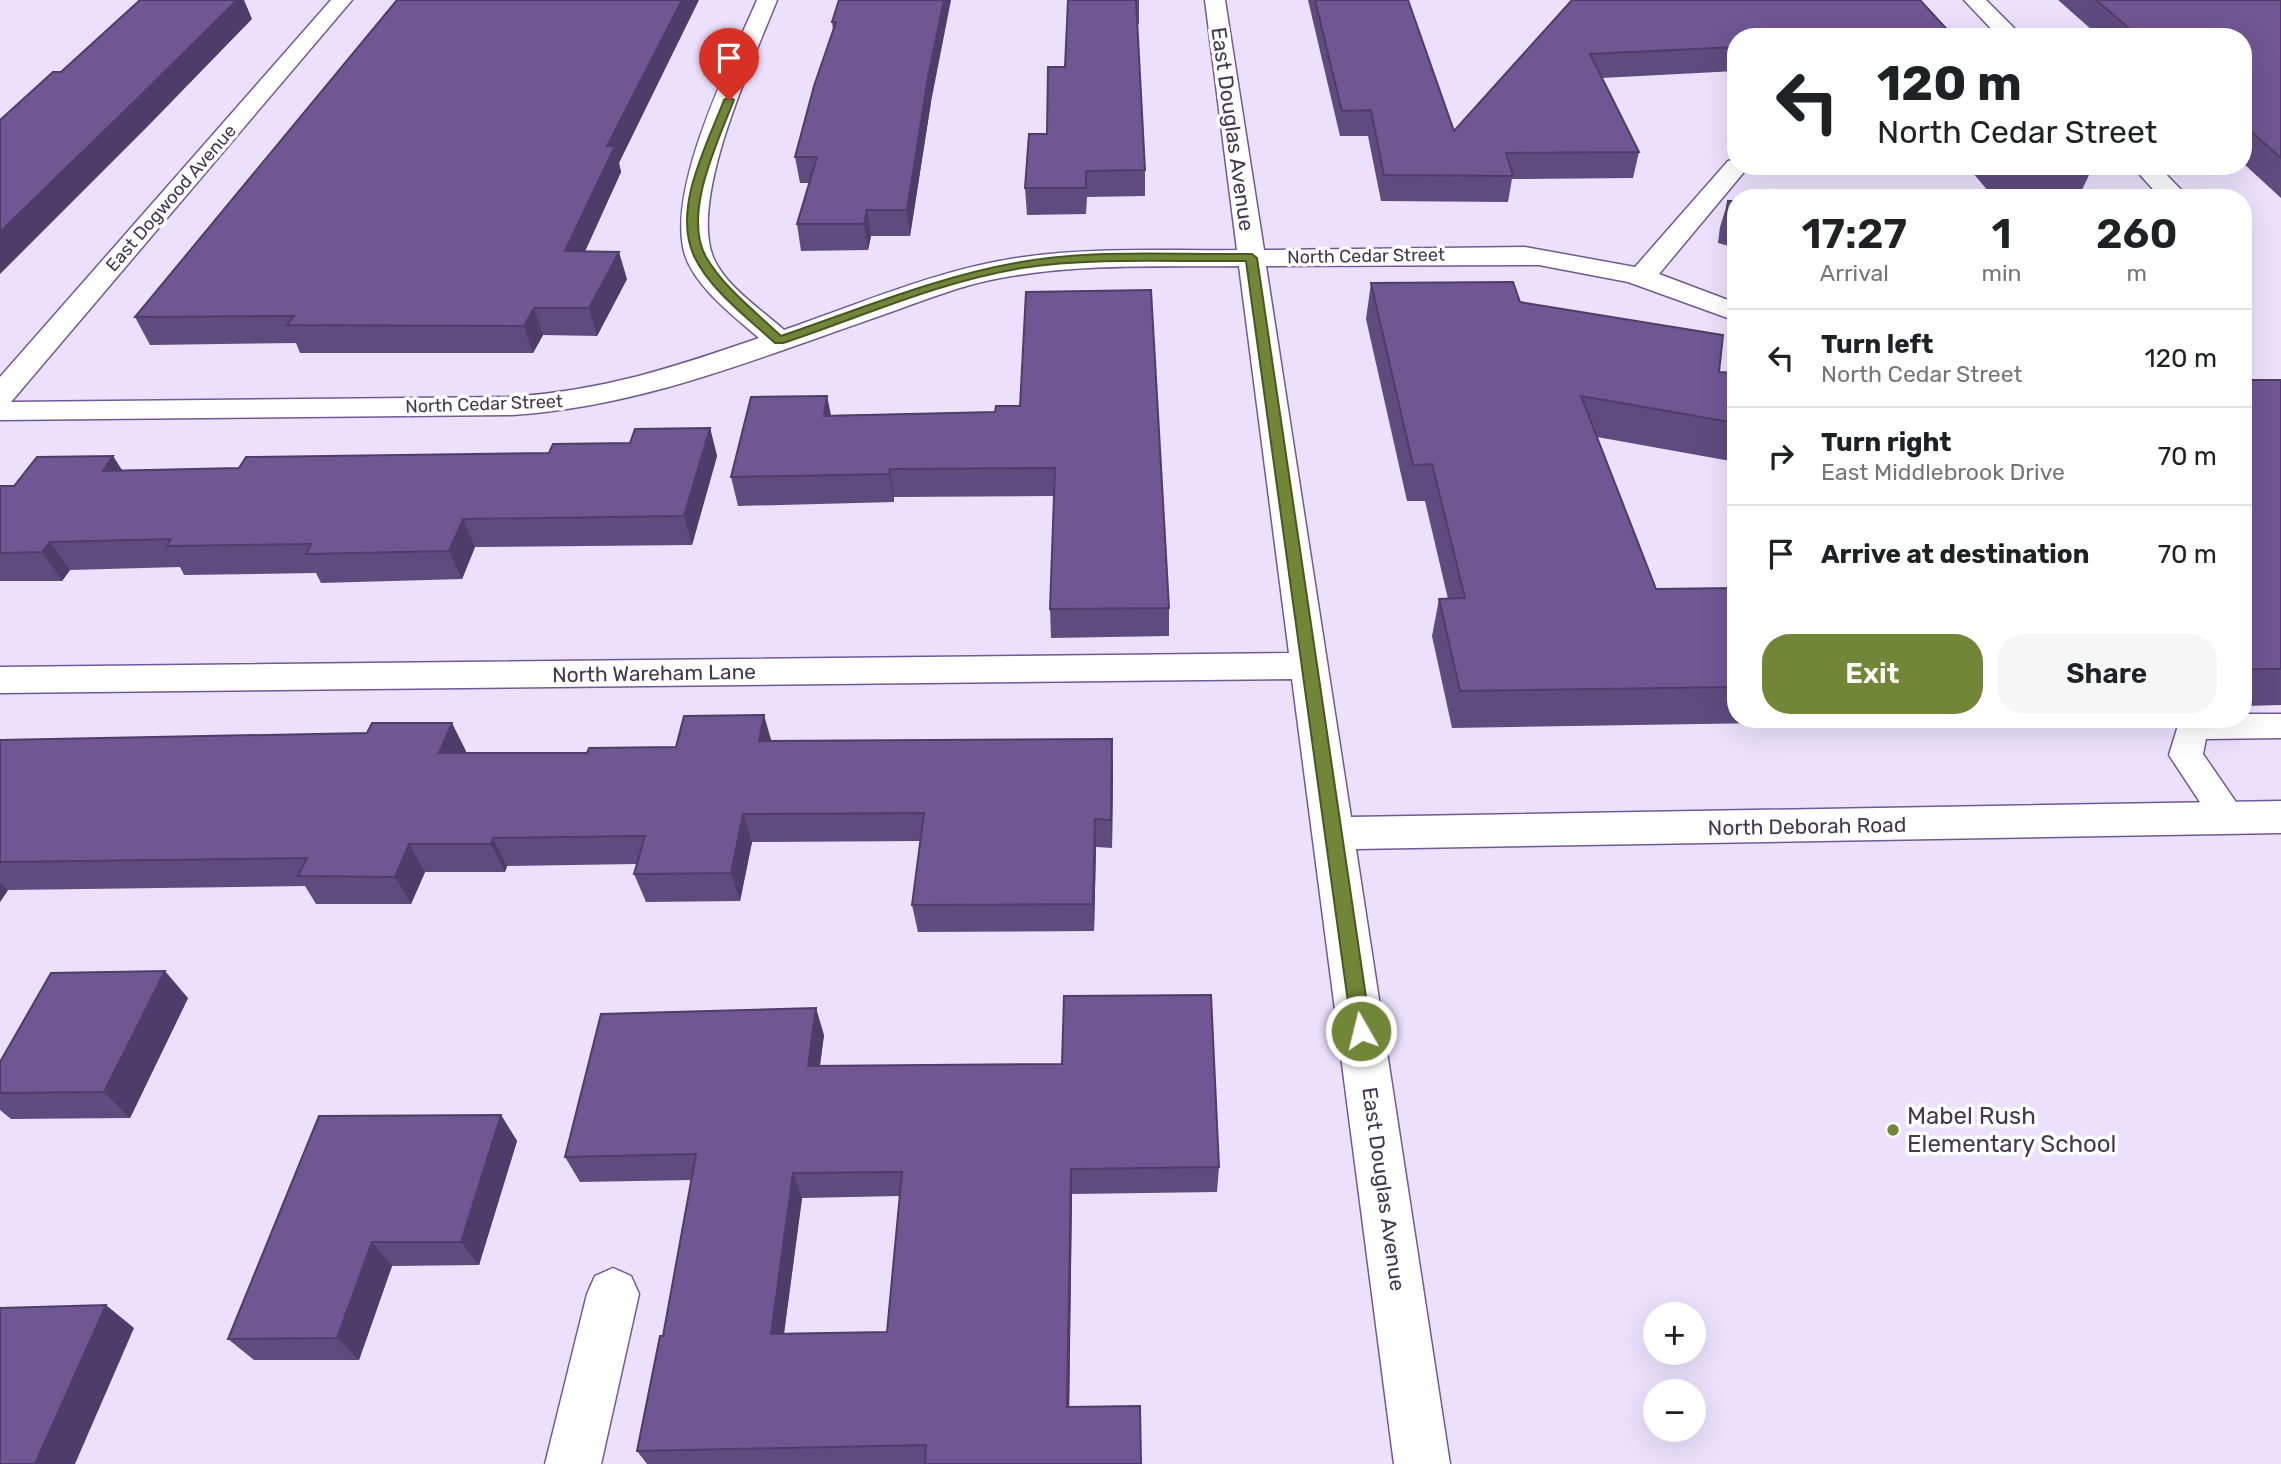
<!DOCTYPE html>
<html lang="en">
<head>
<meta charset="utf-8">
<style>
  :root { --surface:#fff; --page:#f6f6f6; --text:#202124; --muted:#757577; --line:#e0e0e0; --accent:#718637 }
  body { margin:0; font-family:Rubik,sans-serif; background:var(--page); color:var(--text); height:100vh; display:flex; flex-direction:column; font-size:26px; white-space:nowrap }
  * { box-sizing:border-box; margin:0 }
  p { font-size:23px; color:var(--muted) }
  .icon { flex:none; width:38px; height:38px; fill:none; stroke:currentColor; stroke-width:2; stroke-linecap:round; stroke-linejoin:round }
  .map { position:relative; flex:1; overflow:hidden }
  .panel { position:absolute; left:1727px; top:189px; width:525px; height:539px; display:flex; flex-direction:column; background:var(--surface); border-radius:28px; box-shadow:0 7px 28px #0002 }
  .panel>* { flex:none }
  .hud { position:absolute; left:1727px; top:28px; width:525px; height:147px; border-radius:28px; box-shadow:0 7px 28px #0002; background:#fff; color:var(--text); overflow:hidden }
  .buttons { position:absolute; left:1643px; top:1302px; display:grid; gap:14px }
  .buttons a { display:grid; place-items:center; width:63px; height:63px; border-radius:50%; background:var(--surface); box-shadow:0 7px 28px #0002; font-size:35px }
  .pin { position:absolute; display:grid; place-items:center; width:60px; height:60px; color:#fff; margin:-72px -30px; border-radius:50% 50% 50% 0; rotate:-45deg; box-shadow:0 0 7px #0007 }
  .pin .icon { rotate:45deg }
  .me { position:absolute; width:77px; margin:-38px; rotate:352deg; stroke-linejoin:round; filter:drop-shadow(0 0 5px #0008) }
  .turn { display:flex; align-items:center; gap:24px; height:147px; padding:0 35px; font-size:32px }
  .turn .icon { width:91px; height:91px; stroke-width:2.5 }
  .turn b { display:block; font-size:49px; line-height:60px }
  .eta { display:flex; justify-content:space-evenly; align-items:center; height:119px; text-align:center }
  .eta b { font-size:42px; font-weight:600; line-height:49px }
  .primary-button { display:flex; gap:14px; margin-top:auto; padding:14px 35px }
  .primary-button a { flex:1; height:80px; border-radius:28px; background:var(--accent); color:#fff; font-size:28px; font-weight:600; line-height:80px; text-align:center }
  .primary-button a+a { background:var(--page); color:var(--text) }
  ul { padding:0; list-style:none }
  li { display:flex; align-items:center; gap:21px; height:98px; padding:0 35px; border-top:2px solid var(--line) }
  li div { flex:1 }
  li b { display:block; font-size:26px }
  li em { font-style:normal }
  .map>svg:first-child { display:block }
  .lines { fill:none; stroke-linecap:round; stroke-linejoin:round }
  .service-casing { stroke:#725896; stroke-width:3 }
  .minor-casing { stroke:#725896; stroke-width:3 }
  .service { fill:#fff; fill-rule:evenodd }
  .minor { fill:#fff; fill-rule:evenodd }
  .wall { fill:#604b7f; fill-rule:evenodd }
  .shaded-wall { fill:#4e3d68 }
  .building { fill:#705794; stroke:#4e3d68; stroke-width:2; fill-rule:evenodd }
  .route { fill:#718637; stroke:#495724; stroke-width:2 }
  .poi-dot { fill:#718637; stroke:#fff; stroke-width:2.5 }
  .labels { text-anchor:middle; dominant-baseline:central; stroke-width:7; stroke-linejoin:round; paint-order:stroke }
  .far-street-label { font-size:18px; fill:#423752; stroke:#fff }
  .street-label { font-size:21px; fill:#423752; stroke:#fff }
  .near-poi-label { font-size:24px; fill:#423752; stroke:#fff; text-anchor:start }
</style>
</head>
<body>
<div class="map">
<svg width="2281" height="1464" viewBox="0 0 2281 1464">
  <rect width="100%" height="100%" fill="#ebe1fd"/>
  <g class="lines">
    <g class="service-casing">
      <path id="service" d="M 2244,714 L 2281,714 L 2281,738 L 2206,739 L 2203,754 L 2247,818 L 2241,828 L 2229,831 L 2217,828 L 2169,755 L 2180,719 L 2244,719 Z"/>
    </g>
    <g class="minor-casing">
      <g id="minor">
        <path d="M 331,0 L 352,0 L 11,402 L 512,397 C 605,390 672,368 759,338 C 734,316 696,288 685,255 C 665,190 731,61 757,0 L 777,0 C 754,59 689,196 713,257 C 726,287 761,309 784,330 C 862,303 942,268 1024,257 C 1094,247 1166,251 1237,250 L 1205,0 L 1225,0 L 1264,250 L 1525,247 L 1635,267 L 1728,161 L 1736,159 L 1736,166 L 1749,166 L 1659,274 L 1736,303 L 1736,321 L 1628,282 L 1539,265 L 1266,266 L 1351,817 L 2281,801 L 2281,833 L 1356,849 L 1450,1464 L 1394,1464 L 1292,679 L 0,693 L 0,667 L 1289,653 L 1239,266 C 1149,267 1057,262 970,285 C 938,294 906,307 874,318 C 752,360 643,406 512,415 L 0,420 L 0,377 Z"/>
        <path d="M 1964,0 L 1986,0 L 2023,37 L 1999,37 Z"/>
        <path d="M 2132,166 L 2158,166 L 2189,198 L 2161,198 Z"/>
        <path d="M 613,1268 L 631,1276 L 639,1294 L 601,1464 L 545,1464 L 587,1294 L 595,1276 Z"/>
      </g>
    </g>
    <use href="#service" class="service"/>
    <use href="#minor" class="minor"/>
  </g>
  <g class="wall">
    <path d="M 839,0 L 931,102 L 910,236 L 871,236 L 868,250 L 801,251 L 797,224 L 809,183 L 800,183 L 795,157 L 833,30 L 832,22 Z"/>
    <path d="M 1068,0 L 1139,0 L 1139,24 L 1137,24 L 1145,170 L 1145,196 L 1087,197 L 1086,214 L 1027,215 L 1025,188 L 1047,134 L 1065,67 Z"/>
    <path d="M 1308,0 L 1408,0 L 1454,131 L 1572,0 L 1736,37 L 1736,71 L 1602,78 L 1639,152 L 1633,178 L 1512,179 L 1508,202 L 1381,201 L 1368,136 L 1340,136 Z"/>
    <path d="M 2058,0 L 2281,0 L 2281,198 L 2244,164 L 2244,37 L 2100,37 Z"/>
    <path d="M 619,163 L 621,172 L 585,251 L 627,279 L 597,336 L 543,335 L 533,353 L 300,353 L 296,343 L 150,345 L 135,317 Z"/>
    <path d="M 1967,166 L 2083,166 L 2090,173 L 2078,198 L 1994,198 Z"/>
    <path d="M 1728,201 L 1736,201 L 1736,248 L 1718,243 L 1720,227 Z"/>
    <path d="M 1371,283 L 1520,302 L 1719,372 L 1736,373 L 1736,462 L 1597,437 L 1656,589 L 1736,588 L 1736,719 L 1886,719 L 1885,721 L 1452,728 L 1432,636 L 1439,599 L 1448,599 L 1425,501 L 1407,501 L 1366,319 Z"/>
    <path d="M 2244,380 L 2281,380 L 2281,705 L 2244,706 Z"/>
    <path d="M 827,396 L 831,415 L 995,412 L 1020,406 L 1169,608 L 1169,636 L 1051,638 L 1050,609 L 1054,496 L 894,497 L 894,502 L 738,506 L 731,477 Z"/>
    <path d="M 710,428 L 717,456 L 692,545 L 475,547 L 462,579 L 321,583 L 316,573 L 184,575 L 180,567 L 70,570 L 62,581 L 0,581 L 0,486 L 14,486 L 113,456 L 122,470 L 239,468 L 549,453 L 630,443 Z"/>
    <path d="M 0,740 L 466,751 L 465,753 L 587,753 L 771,741 L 1113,767 L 1112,848 L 1096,847 L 1094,931 L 918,932 L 912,905 L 920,841 L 752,842 L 740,901 L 646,902 L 634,874 L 637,864 L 507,866 L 505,872 L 425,872 L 411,904 L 316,904 L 305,886 L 8,890 L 0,902 Z"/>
    <path d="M 188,998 L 130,1118 L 11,1119 L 0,1110 L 0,1062 Z"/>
    <path d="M 824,1035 L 820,1066 L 1219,1167 L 1217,1192 L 1072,1194 L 1069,1407 L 1141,1464 L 647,1464 L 637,1451 L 663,1336 L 692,1180 L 580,1182 L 565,1157 ZM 900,1196 L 887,1332 L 784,1333 L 802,1198 Z"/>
    <path d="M 501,1115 L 517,1141 L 479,1265 L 392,1266 L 359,1360 L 254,1360 L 228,1339 Z"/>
  </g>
  <g class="shaded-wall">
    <path d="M 237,0 L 244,0 L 252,19 L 148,126 L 0,274 L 0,232 Z"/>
    <path d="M 682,0 L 699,0 L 619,163 L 621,172 L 573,278 L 565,251 L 607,146 Z"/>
    <path d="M 944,0 L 951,0 L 931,102 L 910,236 L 907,210 L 928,77 Z"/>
    <path d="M 867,210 L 871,236 L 868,250 L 864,224 Z"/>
    <path d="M 619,252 L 627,279 L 597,336 L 589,308 Z"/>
    <path d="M 534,308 L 543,335 L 533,353 L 524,326 Z"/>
    <path d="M 827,396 L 832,424 L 824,416 Z"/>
    <path d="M 710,428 L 717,456 L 692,545 L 684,516 Z"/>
    <path d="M 113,456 L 131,485 L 103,471 Z"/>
    <path d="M 890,469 L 894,497 L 894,502 L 889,474 Z"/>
    <path d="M 463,519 L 475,547 L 462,579 L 449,551 Z"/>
    <path d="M 50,542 L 70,570 L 62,581 L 42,552 Z"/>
    <path d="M 764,715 L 772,743 L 759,741 Z"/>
    <path d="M 452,723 L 466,751 L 453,781 L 439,753 Z"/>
    <path d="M 1112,739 L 1113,767 L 1112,848 L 1111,820 Z"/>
    <path d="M 743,814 L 752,842 L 740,901 L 731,873 Z"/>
    <path d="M 1095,819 L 1096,847 L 1094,931 L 1093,904 Z"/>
    <path d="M 493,838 L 507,866 L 505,872 L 491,844 Z"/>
    <path d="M 409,844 L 425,872 L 411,904 L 395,877 Z"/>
    <path d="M 0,882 L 8,890 L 0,902 Z"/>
    <path d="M 165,971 L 188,998 L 130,1118 L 104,1092 Z"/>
    <path d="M 816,1008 L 824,1035 L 816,1092 L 808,1066 Z"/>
    <path d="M 501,1115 L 517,1141 L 479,1265 L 461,1242 Z"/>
    <path d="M 1071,1169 L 1072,1194 L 1069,1428 L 1067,1407 Z"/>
    <path d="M 793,1173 L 802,1198 L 781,1356 L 771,1334 Z"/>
    <path d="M 372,1242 L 392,1266 L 359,1360 L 337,1338 Z"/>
    <path d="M 106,1305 L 134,1328 L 75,1464 L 35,1464 Z"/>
  </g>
  <g class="building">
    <path d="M 140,0 L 237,0 L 136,100 L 0,232 L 0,120 L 53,72 L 61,72 Z"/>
    <path d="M 397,0 L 682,0 L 607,146 L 615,146 L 565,251 L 619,252 L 589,308 L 534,308 L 524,326 L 287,325 L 294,316 L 135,317 Z"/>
    <path d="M 839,0 L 944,0 L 928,77 L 907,210 L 867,210 L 864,224 L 797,224 L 817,157 L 795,157 L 814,86 L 836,22 L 832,22 Z"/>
    <path d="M 1068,0 L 1139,0 L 1136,0 L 1145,170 L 1086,171 L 1086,188 L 1025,188 L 1029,134 L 1047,134 L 1048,67 L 1065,67 Z"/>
    <path d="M 1315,0 L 1408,0 L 1454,131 L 1572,0 L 1920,0 L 1954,37 L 1736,37 L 1736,47 L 1590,54 L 1639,152 L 1506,153 L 1513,176 L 1384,175 L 1371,110 L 1342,111 Z"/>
    <path d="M 2096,0 L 2281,0 L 2281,158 L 2244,125 L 2244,37 L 2139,37 Z"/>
    <path d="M 2000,166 L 2083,166 L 2090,173 L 2007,174 Z"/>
    <path d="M 1728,201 L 1736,201 L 1736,219 L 1726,216 Z"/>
    <path d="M 1513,282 L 1520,302 L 1723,335 L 1719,372 L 1736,373 L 1736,423 L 1581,396 L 1656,589 L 1736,588 L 1736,687 L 1460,691 L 1439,599 L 1465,598 L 1432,464 L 1413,465 L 1371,283 Z"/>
    <path d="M 1151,290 L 1169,608 L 1050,609 L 1055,468 L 890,469 L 889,474 L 731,477 L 751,397 L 827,396 L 824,416 L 995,412 L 996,406 L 1020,406 L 1026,292 Z"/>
    <rect x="2244" y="380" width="37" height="289"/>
    <path d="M 710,428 L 684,516 L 463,519 L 449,551 L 306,554 L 311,544 L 167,546 L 171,539 L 50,542 L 42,552 L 0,553 L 0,486 L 14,486 L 37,457 L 113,456 L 103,471 L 239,468 L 246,457 L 549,453 L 553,444 L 630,443 L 635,429 Z"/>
    <path d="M 764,715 L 759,741 L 1112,739 L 1111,820 L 1095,819 L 1093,904 L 912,905 L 924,813 L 743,814 L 731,873 L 634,874 L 645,836 L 493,838 L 491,844 L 409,844 L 395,877 L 298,876 L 307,858 L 0,862 L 0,740 L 367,733 L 372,723 L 452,723 L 439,753 L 587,753 L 589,748 L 676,747 L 684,716 Z"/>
    <path d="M 165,971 L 104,1092 L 0,1093 L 0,1062 L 51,973 Z"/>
    <path d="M 1211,995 L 1219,1167 L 1071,1169 L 1067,1407 L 1140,1406 L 1141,1464 L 925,1464 L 926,1445 L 637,1451 L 660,1336 L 663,1336 L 696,1154 L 565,1157 L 601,1014 L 816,1008 L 808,1066 L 1062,1064 L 1064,996 ZM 902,1172 L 887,1332 L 771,1334 L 793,1173 Z"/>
    <path d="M 501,1115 L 461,1242 L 372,1242 L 337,1338 L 228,1339 L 319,1116 Z"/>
    <path d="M 106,1305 L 35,1464 L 0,1464 L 0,1308 Z"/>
  </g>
  <path class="route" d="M 729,97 L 734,100 C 718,141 682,214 706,257 C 724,288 756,312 781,336 C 860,309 939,276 1021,262 C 1094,249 1178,255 1252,254 L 1257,258 L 1371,1031 L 1368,1037 L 1354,1037 L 1352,1031 L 1246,261 C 1173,262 1095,257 1022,268 C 941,281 861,317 783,343 L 775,343 C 748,318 710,290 694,256 C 672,208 707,145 724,100 Z"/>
  <circle class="poi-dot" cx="1893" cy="1130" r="7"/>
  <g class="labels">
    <g class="far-street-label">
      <text transform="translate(171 198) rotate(-49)">East Dogwood Avenue</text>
      <text transform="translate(1366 256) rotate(-1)">North Cedar Street</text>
      <text transform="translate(484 404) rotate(-2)">North Cedar Street</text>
    </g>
    <g class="street-label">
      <text transform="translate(1233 129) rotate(82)">East Douglas Avenue</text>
      <text transform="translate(654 673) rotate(-1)">North Wareham Lane</text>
      <text transform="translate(1807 826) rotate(-1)">North Deborah Road</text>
      <text transform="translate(1384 1189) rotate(82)">East Douglas Avenue</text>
    </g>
    <g class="near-poi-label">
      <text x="1907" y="1116">Mabel Rush<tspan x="1907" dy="28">Elementary School</tspan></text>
    </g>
  </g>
</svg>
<div class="buttons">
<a>+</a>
<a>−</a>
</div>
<div class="pin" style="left:729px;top:100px;background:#d93025"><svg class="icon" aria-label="arrive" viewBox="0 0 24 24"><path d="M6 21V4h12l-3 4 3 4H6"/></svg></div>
<svg class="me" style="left:1361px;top:1031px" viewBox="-20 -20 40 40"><circle r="17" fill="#718637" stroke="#fff" stroke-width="3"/><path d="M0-11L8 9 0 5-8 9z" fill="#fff"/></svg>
<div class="hud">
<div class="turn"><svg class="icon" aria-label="left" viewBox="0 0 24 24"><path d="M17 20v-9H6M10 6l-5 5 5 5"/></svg><div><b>120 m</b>North Cedar Street</div></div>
</div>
<section class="panel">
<div class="eta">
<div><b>17:27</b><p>Arrival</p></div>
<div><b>1</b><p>min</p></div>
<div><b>260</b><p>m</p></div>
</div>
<ul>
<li><svg class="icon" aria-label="left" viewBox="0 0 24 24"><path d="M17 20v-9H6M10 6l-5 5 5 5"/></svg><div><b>Turn left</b><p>North Cedar Street</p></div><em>120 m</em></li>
<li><svg class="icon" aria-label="right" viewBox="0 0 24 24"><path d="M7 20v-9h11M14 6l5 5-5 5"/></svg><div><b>Turn right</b><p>East Middlebrook Drive</p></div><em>70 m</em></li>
<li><svg class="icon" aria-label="arrive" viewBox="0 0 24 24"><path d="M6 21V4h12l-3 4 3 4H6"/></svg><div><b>Arrive at destination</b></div><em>70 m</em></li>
</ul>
<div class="primary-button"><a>Exit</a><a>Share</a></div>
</section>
</div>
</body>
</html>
